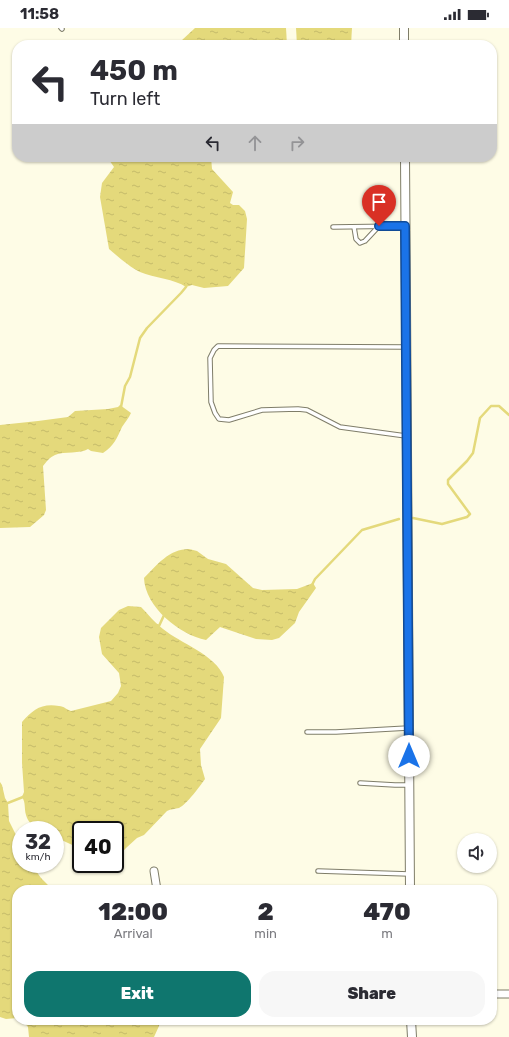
<!DOCTYPE html>
<html lang="en">
<head>
<meta charset="utf-8">
<style>
  :root { --surface:#fff; --page:#f7f7f7; --text:#2b2b33; --muted:#7c7c81; --accent:#0f766e }
  body { margin:0; font-family:Rubik,sans-serif; background:var(--page); color:var(--text); height:100vh; display:flex; flex-direction:column; font-size:15px; white-space:nowrap }
  * { box-sizing:border-box; margin:0 }
  p { font-size:13px; color:var(--muted) }
  .icon { flex:none; width:22px; height:22px; fill:none; stroke:currentColor; stroke-width:2; stroke-linecap:round; stroke-linejoin:round }
  .map { position:relative; flex:1; overflow:hidden }
  .sheet { position:absolute; left:12px; top:857px; width:485px; height:140px; display:flex; flex-direction:column; background:var(--surface); border-radius:16px; box-shadow:0 1px 3px #0004 }
  .sheet>* { flex:none }
  .hud { position:absolute; left:12px; top:12px; width:485px; height:122px; border-radius:16px; box-shadow:0 1px 3px #0004; background:#fff; color:var(--text); overflow:hidden }
  .controls { position:absolute; left:457px; top:805px; display:grid; gap:8px }
  .controls a { display:grid; place-items:center; width:40px; height:40px; border-radius:50%; background:var(--surface); box-shadow:0 1px 3px #0004; font-size:20px }
  .speed { position:absolute; left:12px; top:793px; display:flex; gap:8px; font-size:20px; font-weight:700; text-align:center }
  .speed>* { display:grid; place-content:center; width:52px; height:52px; border-radius:50%; background:var(--surface); box-shadow:0 1px 3px #0004; line-height:1 }
  .speed small { font-size:10px; font-weight:400 }
  .speed .limit { border:2px solid #111; border-radius:6px; background:#fff; color:#111 }
  .pin { position:absolute; display:grid; place-items:center; width:34px; height:34px; color:#fff; margin:-41px -17px; border-radius:50% 50% 50% 0; rotate:-45deg; box-shadow:0 0 4px #0007 }
  .pin .icon { rotate:45deg }
  .me { position:absolute; width:44px; margin:-22px; rotate:0deg; stroke-linejoin:round; filter:drop-shadow(0 0 3px #0008) }
  .turn { display:flex; align-items:center; gap:14px; height:84px; padding:0 12px; font-size:18px }
  .turn .icon { width:52px; height:52px; stroke-width:2.5 }
  .turn b { display:block; font-size:28px; line-height:34px }
  .lanes { display:flex; align-items:center; height:38px; padding:0 12px; background:#0003; justify-content:center; gap:20px; direction:ltr }
  .lanes .off { opacity:.35 }
  .eta { display:flex; justify-content:space-evenly; align-items:center; height:68px; text-align:center }
  .eta b { font-size:24px; font-weight:800; line-height:28px }
  .button { display:flex; gap:8px; margin-top:auto; padding:8px 12px }
  .button a { flex:1; height:46px; border-radius:16px; background:var(--accent); color:#fff; font-size:16px; font-weight:800; line-height:46px; text-align:center }
  .button a+a { background:var(--page); color:var(--text) }
  .status { display:flex; justify-content:space-between; align-items:center; height:28px; padding:0 20px; background:var(--surface); direction:ltr }
  .status svg { height:11px; fill:currentColor }
  .map>svg:first-child { display:block }
  .water { fill:url(#water-ripples) }
  .lines { fill:none; stroke-linecap:round; stroke-linejoin:round }
  .stream { stroke:#e4d97b; stroke-width:2.5 }
  .service-casing { stroke:#7f7d69; stroke-width:5.5 }
  .minor-casing { stroke:#7f7d69; stroke-width:9 }
  .tertiary-casing { stroke:#7f7d69; stroke-width:10 }
  .service { stroke:#fff; stroke-width:3.5 }
  .minor { stroke:#fff; stroke-width:7 }
  .tertiary { stroke:#fff; stroke-width:8 }
  .route-casing { stroke:#114b97; stroke-width:10 }
  .route { stroke:#1a73e8; stroke-width:7 }
</style>
</head>
<body>
<div class="status"><b>11:58</b><svg viewBox="0 0 49 12"><path d="M0 12V9h3v3zM5 12V6h3v6zM10 12V3h3v9zM15 12V0h3v12zM26 1h20v11H26zM47 4h2v5h-2z"/></svg></div>
<div class="map">
<svg width="509" height="1009" viewBox="0 0 509 1009">
  <defs>
    <pattern id="water-ripples" width="26" height="14" patternUnits="userSpaceOnUse"><rect width="26" height="14" fill="#e4d97b"/><path d="M2 4q2-2 4 0t4 0M15 11q2-2 4 0t4 0" fill="none" stroke="#c4bb6a"/></pattern>
  </defs>
  <rect width="100%" height="100%" fill="#fefce6"/>
  <g class="water">
    <path d="M 195,0 L 286,0 L 287,17 L 180,17 L 181,13 Z"/>
    <path d="M 296,0 L 352,0 L 351,17 L 297,17 Z"/>
    <path d="M 107,129 L 211,129 L 212,141 L 233,164 L 230,175 L 233,177 L 239,177 L 245,183 L 247,191 L 244,240 L 228,258 L 204,260 L 192,257 L 186,259 C 175,251 154,250 140,244 C 131,240 117,228 109,221 L 100,169 L 102,155 L 114,139 Z"/>
    <path d="M 120,377 L 131,385 C 129,390 125,394 122,399 C 117,410 114,418 103,425 L 91,423 L 88,421 C 81,426 64,423 55,427 C 50,429 46,434 43,438 L 46,482 L 44,487 L 30,499 L 0,500 L 0,397 L 38,393 L 68,389 L 75,383 L 108,381 L 118,379 Z"/>
    <path d="M 189,521 L 197,523 L 208,531 L 226,536 L 253,560 L 262,562 L 297,561 L 313,555 L 316,560 L 299,584 L 295,595 L 279,610 L 272,612 L 256,611 L 220,599 L 206,612 C 180,607 145,579 144,550 C 157,537 169,521 189,521 Z"/>
    <path d="M 128,578 L 141,579 C 148,586 155,595 163,601 C 180,615 216,627 224,649 L 221,690 L 200,721 L 201,737 L 205,751 C 200,758 187,776 179,780 C 175,781 171,781 167,783 L 144,807 L 137,810 L 126,820 L 115,832 L 115,802 L 81,802 L 81,821 L 55,809 L 55,802 C 43,802 30,801 26,787 C 24,780 26,775 22,769 L 24,764 L 22,735 L 22,694 C 33,682 41,675 59,678 C 64,678 67,682 71,683 L 111,673 L 118,665 L 121,658 L 119,645 L 102,626 L 99,609 L 101,600 L 119,582 Z"/>
    <path d="M 0,754 L 2,757 L 5,770 L 8,775 L 9,793 L 21,817 L 21,836 L 31,836 L 41,850 L 53,862 L 17,862 L 17,990 L 6,991 L 0,989 Z"/>
    <path d="M 22,992 L 160,992 L 159,998 L 154,1009 L 29,1009 L 28,999 Z"/>
  </g>
  <g class="lines">
    <g class="stream">
      <path d="M 121,379 L 125,358 L 130,349 L 140,310 L 147,300 L 181,265 L 186,259 L 186,256"/>
      <path d="M 413,490 L 442,496 L 467,489 L 470,486 L 448,456 L 448,452 L 467,433 L 473,425 L 480,390 L 491,378 L 499,378 L 509,387"/>
      <path d="M 312,557 L 315,551 L 362,502 L 399,491"/>
      <path d="M 157,597 L 159,598 L 165,585"/>
      <path d="M 0,778 L 23,769"/>
    </g>
    <g class="service-casing">
      <g id="service">
        <path d="M 61,0 L 62,1"/>
        <path d="M 333,199 L 405,198"/>
        <path d="M 354,199 L 356,211 L 360,215 L 365,213 L 379,198"/>
        <path d="M 406,408 L 340,399 L 307,382 L 298,381 L 262,382 L 229,392 L 219,391 L 215,385 L 211,374 L 210,330 L 214,322 L 218,318 L 406,319"/>
        <path d="M 307,704 L 336,704 L 408,700"/>
        <path d="M 360,755 L 395,757 L 408,757"/>
        <path d="M 318,843 L 409,846"/>
      </g>
    </g>
    <g class="minor-casing">
      <g id="minor">
        <path d="M 154,843 L 157,862"/>
        <path d="M 492,966 L 509,966"/>
      </g>
    </g>
    <g class="tertiary-casing">
      <g id="tertiary">
        <path d="M 404,0 L 404,17"/>
        <path d="M 405,129 L 410,862"/>
        <path d="M 411,992 L 412,1009"/>
      </g>
    </g>
    <use href="#service" class="service"/>
    <use href="#minor" class="minor"/>
    <use href="#tertiary" class="tertiary"/>
  </g>
  <g class="lines">
    <g class="route-casing">
      <path id="route" d="M 379,198 L 405,198 L 409,728"/>
    </g>
    <use href="#route" class="route"/>
  </g>
</svg>
<div class="controls">
<a><svg class="icon" aria-label="sound" viewBox="0 0 24 24"><path d="M4 9h4l5-4v14l-5-4H4zM17 9q2 3 0 6"/></svg></a>
</div>
<div class="speed"><div>32<small>km/h</small></div><div class="limit">40</div></div>
<div class="pin" style="left:379px;top:198px;background:#d93025"><svg class="icon" aria-label="arrive" viewBox="0 0 24 24"><path d="M6 21V4h12l-3 4 3 4H6"/></svg></div>
<svg class="me" style="left:409px;top:728px" viewBox="-20 -20 40 40"><circle r="19" fill="#fff"/><path d="M0-13L10 11 0 6-10 11z" fill="#1a73e8"/></svg>
<div class="hud">
<div class="turn"><svg class="icon" aria-label="left" viewBox="0 0 24 24"><path d="M17 20v-9H6M10 6l-5 5 5 5"/></svg><div><b>450 m</b>Turn left</div></div>
<div class="lanes"><svg class="icon" aria-label="left" viewBox="0 0 24 24"><path d="M17 20v-9H6M10 6l-5 5 5 5"/></svg><svg class="icon off" aria-label="ahead" viewBox="0 0 24 24"><path d="M12 20V5M6 11l6-6 6 6"/></svg><svg class="icon off" aria-label="right" viewBox="0 0 24 24"><path d="M7 20v-9h11M14 6l5 5-5 5"/></svg></div>
</div>
<section class="sheet">
<div class="eta">
<div><b>12:00</b><p>Arrival</p></div>
<div><b>2</b><p>min</p></div>
<div><b>470</b><p>m</p></div>
</div>
<div class="button"><a>Exit</a><a>Share</a></div>
</section>
</div>
</body>
</html>
